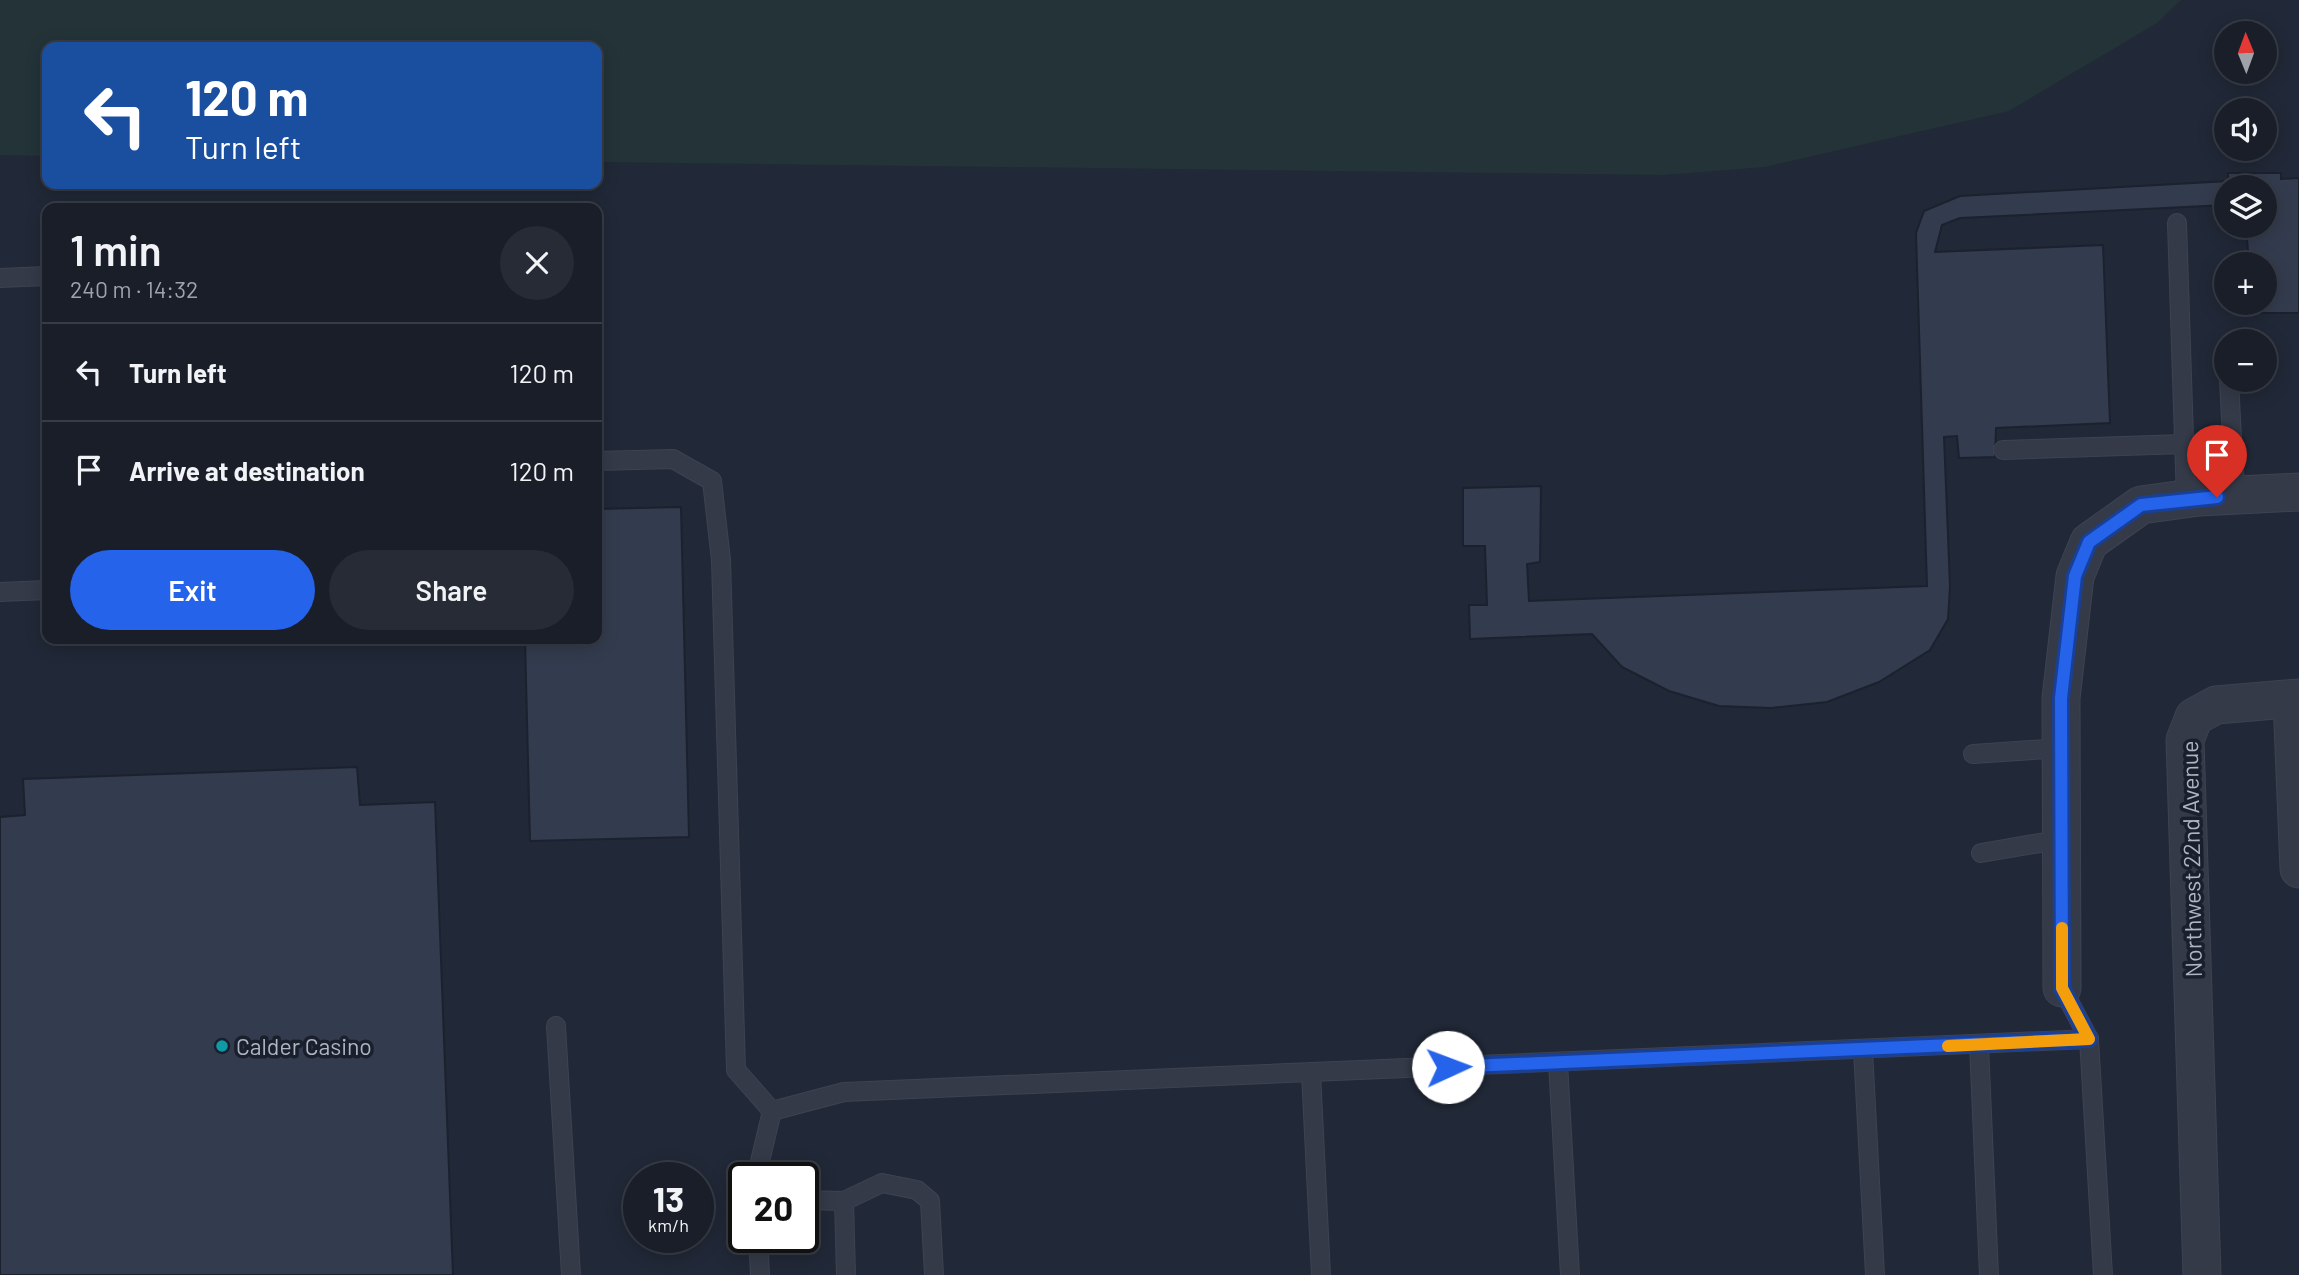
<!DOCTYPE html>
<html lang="en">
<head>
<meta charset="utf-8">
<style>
  :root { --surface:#191e29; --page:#262b35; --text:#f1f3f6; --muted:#9fa2a8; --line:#373c46; --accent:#2563eb }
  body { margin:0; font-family:Barlow,sans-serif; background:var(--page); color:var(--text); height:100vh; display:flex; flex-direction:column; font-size:26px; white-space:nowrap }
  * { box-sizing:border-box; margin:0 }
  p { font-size:23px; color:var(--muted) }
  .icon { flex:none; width:38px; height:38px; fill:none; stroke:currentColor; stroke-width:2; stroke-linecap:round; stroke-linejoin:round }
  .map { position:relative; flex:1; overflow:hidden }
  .side { position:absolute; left:42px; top:203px; width:560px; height:441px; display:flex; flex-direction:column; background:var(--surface); border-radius:14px; box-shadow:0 4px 18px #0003,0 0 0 2px var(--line) }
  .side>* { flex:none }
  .hud { position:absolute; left:42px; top:42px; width:560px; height:147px; border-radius:14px; box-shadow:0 4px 18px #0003,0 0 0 2px var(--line); background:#1a4fa0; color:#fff; overflow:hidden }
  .needle { width:46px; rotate:359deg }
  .tools { position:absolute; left:2214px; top:21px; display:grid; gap:14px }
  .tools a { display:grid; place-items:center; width:63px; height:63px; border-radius:50%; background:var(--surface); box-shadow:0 4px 18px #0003,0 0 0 2px var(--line); font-size:35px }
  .speed { position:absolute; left:623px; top:1162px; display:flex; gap:14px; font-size:35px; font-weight:700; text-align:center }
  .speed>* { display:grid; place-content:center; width:91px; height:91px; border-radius:50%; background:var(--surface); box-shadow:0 4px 18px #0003,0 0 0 2px var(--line); line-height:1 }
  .speed small { font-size:18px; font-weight:400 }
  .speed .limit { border:4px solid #111; border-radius:10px; background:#fff; color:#111 }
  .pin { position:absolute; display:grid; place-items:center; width:60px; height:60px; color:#fff; margin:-72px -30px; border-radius:50% 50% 50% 0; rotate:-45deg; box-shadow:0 0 7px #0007 }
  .pin .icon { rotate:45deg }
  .me { position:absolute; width:77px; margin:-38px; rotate:88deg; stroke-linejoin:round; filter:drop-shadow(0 0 5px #0008) }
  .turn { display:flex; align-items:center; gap:24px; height:147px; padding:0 28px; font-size:32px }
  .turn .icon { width:91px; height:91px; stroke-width:2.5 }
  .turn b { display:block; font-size:49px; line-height:60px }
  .round { display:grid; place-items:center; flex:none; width:74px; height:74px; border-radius:37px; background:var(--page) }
  .headline { display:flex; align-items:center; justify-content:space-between; height:119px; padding:0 28px }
  h1 { font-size:42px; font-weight:600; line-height:52px }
  .button { display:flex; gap:14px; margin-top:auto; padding:14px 28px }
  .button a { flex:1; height:80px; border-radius:42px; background:var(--accent); color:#fff; font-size:28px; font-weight:600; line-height:80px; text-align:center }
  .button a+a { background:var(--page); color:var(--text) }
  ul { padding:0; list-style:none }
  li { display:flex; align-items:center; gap:21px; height:98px; padding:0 28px; border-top:2px solid var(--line) }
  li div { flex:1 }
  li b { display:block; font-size:26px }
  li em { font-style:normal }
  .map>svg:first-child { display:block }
  .green { fill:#233338 }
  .building { fill:#333c4e; stroke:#1c212e; stroke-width:2 }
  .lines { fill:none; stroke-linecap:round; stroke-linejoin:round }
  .service-casing { stroke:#3e4351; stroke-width:20 }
  .minor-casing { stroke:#3e4351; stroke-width:39 }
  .service { stroke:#343a48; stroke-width:18 }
  .minor { stroke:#343a48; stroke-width:37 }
  .route-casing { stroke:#184099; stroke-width:18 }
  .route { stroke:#2563eb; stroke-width:12 }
  .slow { stroke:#f59e0b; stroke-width:12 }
  .culture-dot { fill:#0f9aa8; stroke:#1a1f2c; stroke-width:2.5 }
  .labels { text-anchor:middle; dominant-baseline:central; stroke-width:7; stroke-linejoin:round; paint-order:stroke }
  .street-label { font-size:23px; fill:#aeb5c4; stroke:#1a1f2c }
  .poi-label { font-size:23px; fill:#aeb5c4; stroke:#1a1f2c; text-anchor:start }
</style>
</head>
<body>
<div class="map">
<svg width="2299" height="1275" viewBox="0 0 2299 1275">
  <rect width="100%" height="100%" fill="#212837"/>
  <path class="green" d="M 0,0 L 2181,0 L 2157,23 L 2009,111 L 1765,167 L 1664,175 L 597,162 L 597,47 L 47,47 L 47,156 L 0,155 Z"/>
  <g class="building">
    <path d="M 2228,173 L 2281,173 L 2281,179 L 2299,178 L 2299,313 L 2253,313 L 2252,303 L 2264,303 L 2264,264 L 2249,264 L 2246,226 L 2264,226 L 2264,187 L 2226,187 L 2226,205 L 1960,218 L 1942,225 L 1935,252 L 2103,245 L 2110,423 L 1996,428 L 1995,457 L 1959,458 L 1957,436 L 1944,437 L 1950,586 L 1948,619 L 1930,650 L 1879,682 L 1827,702 L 1771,708 L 1719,706 L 1669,691 L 1622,667 L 1592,634 L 1470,639 L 1469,605 L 1487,605 L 1485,546 L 1463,546 L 1463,488 L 1541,486 L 1540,562 L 1527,564 L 1529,601 L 1927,586 L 1916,233 L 1924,211 L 1960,196 L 2228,181 Z"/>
    <path d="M 681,507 L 689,837 L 530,841 L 525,639 L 597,639 L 597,509 Z"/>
    <path d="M 357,767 L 360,805 L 435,802 L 453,1275 L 0,1275 L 0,817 L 25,815 L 23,779 Z"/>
  </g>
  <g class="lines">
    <g class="service-casing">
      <g id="service">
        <path d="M 2177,223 L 2186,500"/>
        <path d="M 0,278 L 47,276"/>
        <path d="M 2229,380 L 2235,496"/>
        <path d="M 2003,450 L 2184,444"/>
        <path d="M 597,461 L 673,459 L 712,481 L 721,560 L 736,1070 L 772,1111"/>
        <path d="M 0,592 L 47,590"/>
        <path d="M 1973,754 L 2062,748"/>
        <path d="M 1981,853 L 2063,839"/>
        <path d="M 2062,988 L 2089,1039"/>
        <path d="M 556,1026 L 571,1275"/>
        <path d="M 1979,1045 L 1989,1275"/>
        <path d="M 1863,1050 L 1875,1275"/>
        <path d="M 1558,1063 L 1570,1275"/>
        <path d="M 1311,1073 L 1321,1275"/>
        <path d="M 756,1178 L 772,1111 L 844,1092 L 2089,1039 L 2103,1275"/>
        <path d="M 803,1200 L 844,1201 L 882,1183 L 917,1190 L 930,1201 L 934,1275"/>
        <path d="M 844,1201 L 846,1275"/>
        <path d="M 758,1237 L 760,1275"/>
      </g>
    </g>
    <g class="minor-casing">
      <g id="minor">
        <path d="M 2292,699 L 2299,869"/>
        <path d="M 2062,988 L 2061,698 L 2075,576 L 2089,542 L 2141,505 L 2199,497 L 2299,492"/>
        <path d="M 2202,1275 L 2185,740 L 2194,717 L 2216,705 L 2299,698"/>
      </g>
    </g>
    <use href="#service" class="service"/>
    <use href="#minor" class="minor"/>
  </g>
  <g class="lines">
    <g class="route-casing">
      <path id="route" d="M 1448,1067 L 2089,1039 L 2062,988 L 2061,698 L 2075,576 L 2089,542 L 2141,505 L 2217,497"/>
    </g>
    <use href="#route" class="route"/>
    <path class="slow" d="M 1948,1046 L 2089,1039 L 2062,988 L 2062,928"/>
  </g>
  <circle class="culture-dot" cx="222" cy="1046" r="7"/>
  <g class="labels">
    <g class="street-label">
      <text transform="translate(2191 859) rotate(-91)">Northwest 22nd Avenue</text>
    </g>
    <g class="poi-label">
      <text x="236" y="1046">Calder Casino</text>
    </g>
  </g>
</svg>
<div class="tools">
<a><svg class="needle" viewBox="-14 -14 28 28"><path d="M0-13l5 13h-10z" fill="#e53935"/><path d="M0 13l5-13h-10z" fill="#9fa2a8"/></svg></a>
<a><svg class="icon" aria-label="sound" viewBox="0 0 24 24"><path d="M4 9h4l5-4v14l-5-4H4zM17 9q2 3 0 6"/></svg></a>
<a><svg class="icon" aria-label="layers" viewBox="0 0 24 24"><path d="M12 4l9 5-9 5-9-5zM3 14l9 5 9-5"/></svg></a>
<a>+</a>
<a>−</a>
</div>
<div class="speed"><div>13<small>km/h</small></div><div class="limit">20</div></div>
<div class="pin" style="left:2217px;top:497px;background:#d93025"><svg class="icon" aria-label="arrive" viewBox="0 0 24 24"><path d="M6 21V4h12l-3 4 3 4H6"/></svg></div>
<svg class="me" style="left:1448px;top:1067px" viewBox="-20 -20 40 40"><circle r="19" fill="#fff"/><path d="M0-13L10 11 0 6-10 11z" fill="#2563eb"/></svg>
<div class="hud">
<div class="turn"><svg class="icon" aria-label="left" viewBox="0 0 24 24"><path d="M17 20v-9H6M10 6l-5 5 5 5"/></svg><div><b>120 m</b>Turn left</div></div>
</div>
<section class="side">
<div class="headline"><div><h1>1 min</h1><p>240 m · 14:32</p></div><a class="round"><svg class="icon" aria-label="close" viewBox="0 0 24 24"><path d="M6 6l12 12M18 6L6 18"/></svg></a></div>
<ul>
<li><svg class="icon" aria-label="left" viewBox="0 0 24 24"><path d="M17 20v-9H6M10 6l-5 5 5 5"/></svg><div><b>Turn left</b></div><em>120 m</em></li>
<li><svg class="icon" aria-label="arrive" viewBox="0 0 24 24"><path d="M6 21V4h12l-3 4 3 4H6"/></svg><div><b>Arrive at destination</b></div><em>120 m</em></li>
</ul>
<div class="button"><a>Exit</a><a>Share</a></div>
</section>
</div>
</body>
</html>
